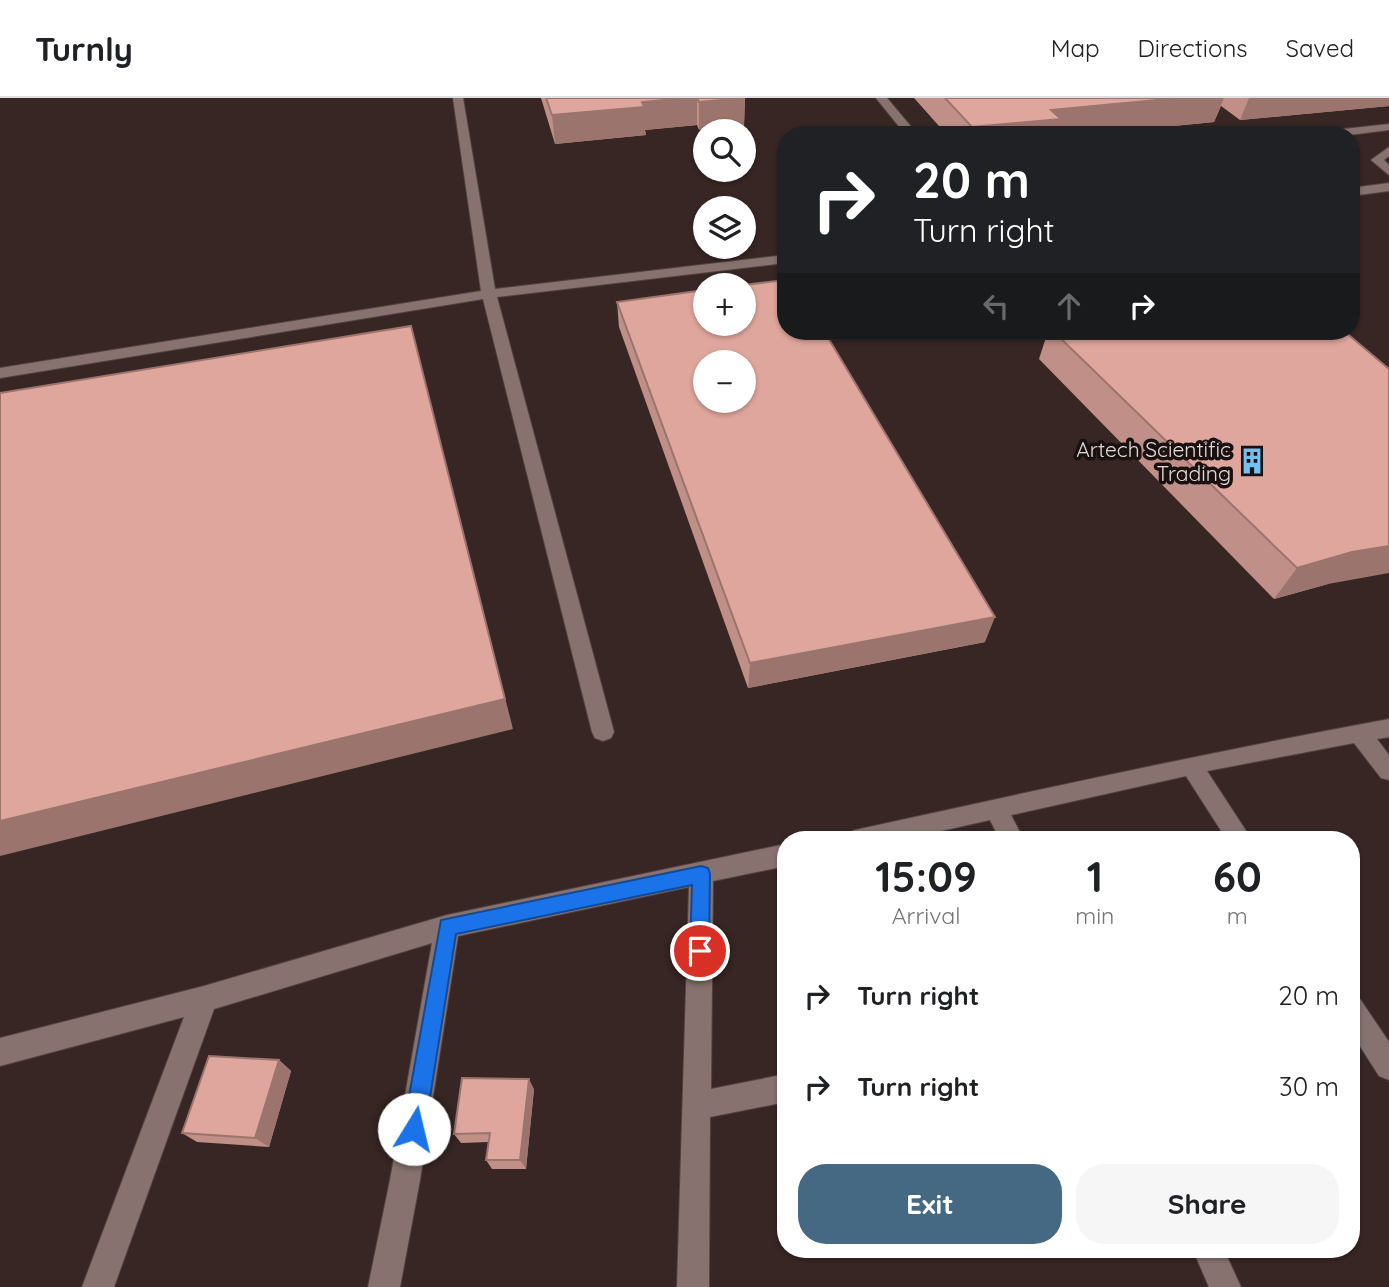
<!DOCTYPE html>
<html lang="en">
<head>
<meta charset="utf-8">
<style>
  :root { --surface:#fff; --page:#f6f6f6; --text:#202124; --muted:#757577; --line:#e0e0e0; --accent:#456982 }
  body { margin:0; font-family:Quicksand,sans-serif; background:var(--page); color:var(--text); height:100vh; display:flex; flex-direction:column; font-size:26px; white-space:nowrap }
  * { box-sizing:border-box; margin:0 }
  p { font-size:23px; color:var(--muted) }
  .icon { flex:none; width:38px; height:38px; fill:none; stroke:currentColor; stroke-width:2; stroke-linecap:round; stroke-linejoin:round }
  .map { position:relative; flex:1; overflow:hidden }
  .panel { position:absolute; left:777px; top:733px; width:583px; height:427px; display:flex; flex-direction:column; background:var(--surface); border-radius:28px; box-shadow:0 2px 5px #0004 }
  .panel>* { flex:none }
  .top-card { position:absolute; left:777px; top:28px; width:583px; height:214px; border-radius:28px; box-shadow:0 2px 5px #0004; background:#202124; color:#fff; overflow:hidden }
  .buttons { position:absolute; left:693px; top:21px; display:grid; gap:14px }
  .buttons a { display:grid; place-items:center; width:63px; height:63px; border-radius:50%; background:var(--surface); box-shadow:0 2px 5px #0004; font-size:35px }
  .pin { position:absolute; display:grid; place-items:center; width:60px; height:60px; color:#fff; margin:-30px; border:4px solid #fff; border-radius:50%; box-shadow:0 2px 7px #0007 }
  .me { position:absolute; width:77px; margin:-38px; rotate:9deg; stroke-linejoin:round; filter:drop-shadow(0 0 5px #0008) }
  .turn { display:flex; align-items:center; gap:24px; height:147px; padding:0 21px; font-size:32px }
  .turn .icon { width:91px; height:91px; stroke-width:2.5 }
  .turn b { display:block; font-size:49px; line-height:60px }
  .lanes { display:flex; align-items:center; height:66px; padding:0 21px; background:#0003; justify-content:center; gap:35px; direction:ltr }
  .lanes .off { opacity:.35 }
  .eta { display:flex; justify-content:space-evenly; align-items:center; height:119px; text-align:center }
  .eta b { font-size:42px; font-weight:700; line-height:49px }
  .cta { display:flex; gap:14px; margin-top:auto; padding:14px 21px }
  .cta a { flex:1; height:80px; border-radius:28px; background:var(--accent); color:#fff; font-size:28px; font-weight:700; line-height:80px; text-align:center }
  .cta a+a { background:var(--page); color:var(--text) }
  ul { padding:0; list-style:none }
  li { display:flex; align-items:center; gap:21px; height:91px; padding:0 21px }
  li div { flex:1 }
  li b { display:block; font-size:26px }
  li em { font-style:normal }
  header { display:flex; align-items:center; gap:42px; box-sizing:border-box; height:98px; padding:0 35px; background:var(--surface); border-bottom:2px solid var(--line) }
  header strong { font-size:33px }
  nav { display:flex; gap:38px; margin-inline-start:auto; font-size:24px }
  .map>svg:first-child { display:block }
  .lines { fill:none; stroke-linecap:round; stroke-linejoin:round }
  .minor-casing { stroke:#524341; stroke-width:2 }
  .minor { fill:#87726f; fill-rule:evenodd }
  .wall { fill:#c08f87 }
  .shaded-wall { fill:#9c746e }
  .building { fill:#dfa69d; stroke:#9c746e; stroke-width:2; fill-rule:evenodd }
  .route { fill:#1a73e8; stroke:#114b97; stroke-width:2 }
  .labels { text-anchor:middle; dominant-baseline:central; stroke-width:7; stroke-linejoin:round; paint-order:stroke }
  .poi-label { font-size:21px; fill:#e5d9d7; stroke:#191110; text-anchor:end }
</style>
</head>
<body>
<header>
<strong>Turnly</strong>
<nav><a>Map</a><a>Directions</a><a>Saved</a></nav>
</header>
<div class="map">
<svg width="1389" height="1189" viewBox="0 0 1389 1189">
  <rect width="100%" height="100%" fill="#372623"/>
  <g class="lines">
    <g class="minor-casing">
      <g id="minor">
        <path d="M 453,0 L 463,0 L 495,191 L 786,157 L 786,165 L 497,199 L 614,634 L 611,640 L 603,643 L 595,640 L 592,634 L 483,201 L 0,280 L 0,270 L 481,193 Z"/>
        <path d="M 876,0 L 887,0 L 918,37 L 906,37 Z"/>
        <path d="M 1389,26 L 1389,32 L 1349,37 L 1310,37 L 1316,34 Z"/>
        <path d="M 1389,49 L 1389,58 L 1384,62 L 1389,67 L 1389,77 L 1371,62 Z"/>
        <path d="M 1389,85 L 1389,93 L 1351,98 L 1351,90 Z"/>
        <path d="M 1389,621 L 1389,639 L 1377,641 L 1389,657 L 1389,682 L 1381,680 L 1354,645 L 1207,673 L 1252,742 L 1227,742 L 1186,678 L 1011,717 L 1024,742 L 1000,742 L 990,722 L 901,742 L 843,742 L 847,735 L 855,732 C 1033,693 1210,654 1389,621 Z"/>
        <path d="M 786,746 L 786,768 L 713,783 L 711,991 L 786,976 L 786,1004 L 710,1019 L 709,1189 L 677,1189 L 689,789 L 458,838 L 420,1082 L 400,1189 L 368,1189 L 390,1082 L 432,845 L 214,911 L 114,1189 L 82,1189 L 184,919 L 0,968 L 0,940 L 204,888 L 447,817 Z"/>
        <path d="M 1351,897 L 1360,901 L 1389,944 L 1389,982 L 1379,978 L 1351,934 Z"/>
        <path d="M 1193,1152 L 1224,1152 L 1241,1189 L 1209,1189 Z"/>
      </g>
    </g>
    <use href="#minor" class="minor"/>
  </g>
  <g class="wall">
    <path d="M 541,0 L 745,0 L 744,28 L 699,32 L 697,27 L 645,32 L 646,37 L 555,46 Z"/>
    <path d="M 914,0 L 1389,0 L 1389,8 L 1240,22 L 1221,8 L 1214,24 L 1082,37 L 947,37 Z"/>
    <path d="M 617,204 L 985,544 L 748,590 L 619,229 Z"/>
    <path d="M 1048,233 L 1344,233 L 1328,486 L 1274,501 L 1039,261 Z"/>
    <path d="M 279,962 L 291,973 L 269,1049 L 197,1044 L 182,1035 Z"/>
    <path d="M 534,991 L 526,1071 L 492,1071 L 486,1062 L 489,1044 L 461,1045 L 454,1036 Z"/>
  </g>
  <g class="shaded-wall">
    <path d="M 686,0 L 697,0 L 697,27 L 645,32 L 646,37 L 555,46 L 552,17 L 642,4 Z"/>
    <path d="M 745,0 L 744,28 L 699,32 L 699,4 Z"/>
    <path d="M 1178,0 L 1224,0 L 1214,24 L 1082,37 L 971,37 L 972,29 L 1051,12 Z"/>
    <path d="M 1249,0 L 1389,0 L 1389,8 L 1240,22 Z"/>
    <path d="M 411,228 L 513,631 L 0,758 L 0,723 Z"/>
    <path d="M 1389,448 L 1389,475 L 1328,486 L 1274,501 L 1297,470 L 1352,454 Z"/>
    <path d="M 995,519 L 985,544 L 748,590 L 750,565 Z"/>
    <path d="M 279,962 L 291,973 L 269,1049 L 255,1040 Z"/>
    <path d="M 529,981 L 534,991 L 526,1071 L 520,1062 Z"/>
  </g>
  <g class="building">
    <path d="M 546,0 L 686,0 L 642,4 L 644,9 L 552,17 Z"/>
    <path d="M 697,0 L 744,0 L 699,4 Z"/>
    <path d="M 945,0 L 1178,0 L 1051,12 L 1061,21 L 972,29 Z"/>
    <path d="M 786,182 L 786,233 L 824,233 L 995,519 L 750,565 L 617,204 L 705,192 L 705,226 L 744,226 L 744,187 ZM 705,264 L 744,264 L 744,303 L 705,303 Z"/>
    <path d="M 411,228 L 505,601 L 0,723 L 0,295 Z"/>
    <path d="M 1053,233 L 1344,233 L 1389,271 L 1389,448 L 1352,454 L 1297,470 Z"/>
    <path d="M 209,958 L 279,962 L 255,1040 L 182,1035 Z"/>
    <path d="M 462,980 L 529,981 L 520,1062 L 486,1062 L 490,1035 L 454,1036 Z"/>
  </g>
  <path class="route" d="M 701,768 L 708,770 L 710,776 L 709,853 L 706,860 L 700,863 L 693,860 L 690,853 L 692,787 L 456,836 L 425,1031 L 422,1039 L 414,1042 L 406,1039 L 403,1031 L 441,822 Z"/>
  <defs>
    <g id="building-bare" transform="scale(2.1)"><path d="M-4-6H4V6H1V3H-1V6H-4ZM-2.5-4.3h1.7v1.8h-1.7ZM.8-4.3h1.7v1.8H.8ZM-2.5-1h1.7V.8h-1.7ZM.8-1h1.7V.8H.8Z" fill="#72c1f5" stroke="#191110" stroke-width="2.5" paint-order="stroke"/></g>
  </defs>
  <g fill-rule="evenodd">
    <use href="#building-bare" x="1252" y="363"/>
  </g>
  <g class="labels">
    <g class="poi-label">
      <text x="1231" y="351">Artech Scientific<tspan x="1231" dy="24">Trading</tspan></text>
    </g>
  </g>
</svg>
<div class="buttons">
<a><svg class="icon" aria-label="search" viewBox="0 0 24 24"><circle cx="10" cy="10" r="6"/><path d="M15 15l6 6"/></svg></a>
<a><svg class="icon" aria-label="layers" viewBox="0 0 24 24"><path d="M12 4l9 5-9 5-9-5zM3 14l9 5 9-5"/></svg></a>
<a>+</a>
<a>−</a>
</div>
<div class="pin" style="left:700px;top:853px;background:#d93025"><svg class="icon" aria-label="arrive" viewBox="0 0 24 24"><path d="M6 21V4h12l-3 4 3 4H6"/></svg></div>
<svg class="me" style="left:414px;top:1031px" viewBox="-20 -20 40 40"><circle r="19" fill="#fff"/><path d="M0-13L10 11 0 6-10 11z" fill="#1a73e8"/></svg>
<div class="top-card">
<div class="turn"><svg class="icon" aria-label="right" viewBox="0 0 24 24"><path d="M7 20v-9h11M14 6l5 5-5 5"/></svg><div><b>20 m</b>Turn right</div></div>
<div class="lanes"><svg class="icon off" aria-label="left" viewBox="0 0 24 24"><path d="M17 20v-9H6M10 6l-5 5 5 5"/></svg><svg class="icon off" aria-label="ahead" viewBox="0 0 24 24"><path d="M12 20V5M6 11l6-6 6 6"/></svg><svg class="icon" aria-label="right" viewBox="0 0 24 24"><path d="M7 20v-9h11M14 6l5 5-5 5"/></svg></div>
</div>
<section class="panel">
<div class="eta">
<div><b>15:09</b><p>Arrival</p></div>
<div><b>1</b><p>min</p></div>
<div><b>60</b><p>m</p></div>
</div>
<ul>
<li><svg class="icon" aria-label="right" viewBox="0 0 24 24"><path d="M7 20v-9h11M14 6l5 5-5 5"/></svg><div><b>Turn right</b></div><em>20 m</em></li>
<li><svg class="icon" aria-label="right" viewBox="0 0 24 24"><path d="M7 20v-9h11M14 6l5 5-5 5"/></svg><div><b>Turn right</b></div><em>30 m</em></li>
</ul>
<div class="cta"><a>Exit</a><a>Share</a></div>
</section>
</div>
</body>
</html>
